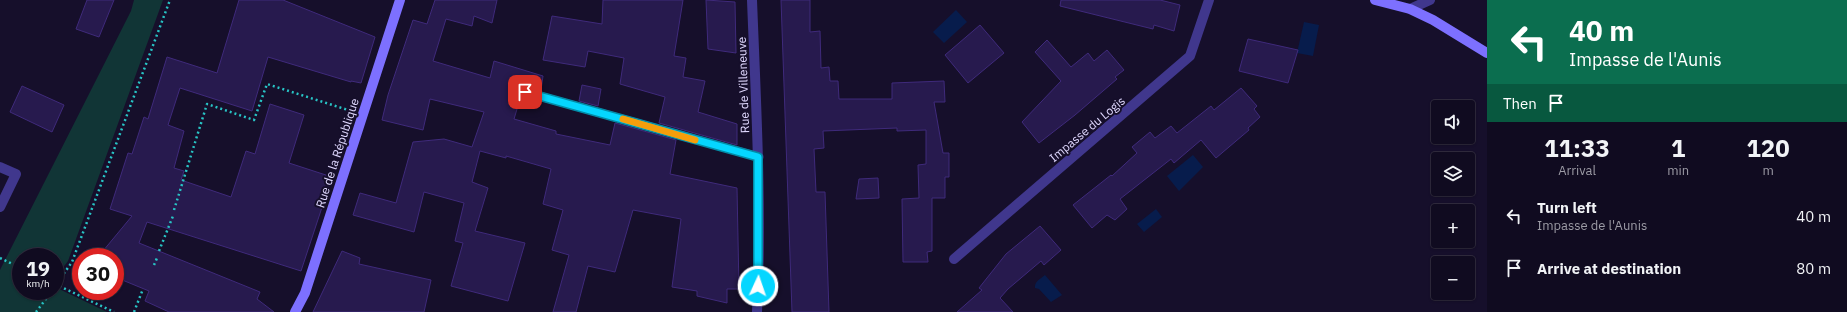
<!DOCTYPE html>
<html lang="en">
<head>
<meta charset="utf-8">
<style>
  :root { --surface:#100b20; --page:#1e192d; --text:#f1f3f6; --muted:#9c9ba5; --line:#302b3e }
  body { margin:0; font-family:"IBM Plex Sans",sans-serif; background:var(--page); color:var(--text); height:100vh; display:flex; flex-direction:column; font-size:15px; white-space:nowrap }
  * { box-sizing:border-box; margin:0 }
  p { font-size:13px; color:var(--muted) }
  .icon { flex:none; width:22px; height:22px; fill:none; stroke:currentColor; stroke-width:2; stroke-linecap:round; stroke-linejoin:round }
  .map { position:relative; flex:1; overflow:hidden }
  .side { display:flex; flex-direction:column; background:var(--surface); width:360px }
  .side>* { flex:none }
  .top-card { background:#0b6e4f; color:#fff; overflow:hidden }
  .tools { position:absolute; left:1431px; top:100px; display:grid; gap:8px }
  .tools a { display:grid; place-items:center; width:44px; height:44px; border-radius:4px; background:var(--surface); box-shadow:0 1px 3px #0004,0 0 0 1px var(--line); font-size:20px }
  .speed { position:absolute; left:12px; top:248px; display:flex; gap:8px; font-size:20px; font-weight:700; text-align:center }
  .speed>* { display:grid; place-content:center; width:52px; height:52px; border-radius:50%; background:var(--surface); box-shadow:0 1px 3px #0004,0 0 0 1px var(--line); line-height:1 }
  .speed small { font-size:10px; font-weight:400 }
  .speed .limit { border:6px solid #d22; background:#fff; color:#111 }
  .pin { position:absolute; display:grid; place-items:center; width:34px; height:34px; color:#fff; margin:-17px; border-radius:8px; box-shadow:0 2px 6px #0006 }
  .me { position:absolute; width:44px; margin:-22px; rotate:3deg; stroke-linejoin:round; filter:drop-shadow(0 0 3px #0008) }
  .turn { display:flex; align-items:center; gap:14px; height:84px; padding:0 16px; font-size:18px }
  .turn .icon { width:52px; height:52px; stroke-width:2.5 }
  .turn b { display:block; font-size:28px; line-height:34px }
  .then { display:flex; align-items:center; height:38px; padding:0 16px; background:#0003; gap:8px; font-size:15px }
  .eta { display:flex; justify-content:space-evenly; align-items:center; height:68px; text-align:center }
  .eta b { font-size:24px; font-weight:700; line-height:28px }
  ul { padding:0; list-style:none }
  li { display:flex; align-items:center; gap:12px; height:52px; padding:0 16px }
  li div { flex:1 }
  li b { display:block; font-size:15px }
  li em { font-style:normal }
  main { display:flex; flex:1; min-height:0 }
  .map>svg:first-child { display:block }
  .green { fill:#113536 }
  .water { fill:#071c4c }
  .building { fill:#271a4e; stroke:#3f2a7b }
  .lines { fill:none; stroke-linecap:round; stroke-linejoin:round }
  .path { stroke:#28c4c5; stroke-width:2.5; stroke-dasharray:2 3; stroke-linecap:butt }
  .lane { stroke:#40378d; stroke-width:9 }
  .street { stroke:#40378d; stroke-width:10 }
  .secondary { stroke:#7d70ff; stroke-width:10 }
  .route-casing { stroke:#038ba6; stroke-width:10 }
  .route { stroke:#05d6ff; stroke-width:7 }
  .slow { stroke:#f59e0b; stroke-width:7 }
  .labels { text-anchor:middle; dominant-baseline:central; stroke-width:4; stroke-linejoin:round; paint-order:stroke }
  .street-label { font-size:12px; fill:#e0d9ff; stroke:#160f2b }
</style>
</head>
<body>
<main>
<div class="map">
<svg width="1487" height="312" viewBox="0 0 1487 312">
  <rect width="100%" height="100%" fill="#160f2b"/>
  <path class="green" d="M 134,0 L 163,0 L 68,261 L 55,278 L 55,257 L 21,257 L 21,291 L 55,291 L 55,287 L 107,312 L 0,312 L 0,270 L 131,11 Z"/>
  <g class="water">
    <path d="M 956,10 L 967,22 L 944,43 L 933,32 Z"/>
    <path d="M 1304,22 L 1319,25 L 1313,56 L 1297,53 Z"/>
    <path d="M 1193,155 L 1203,167 L 1179,191 L 1167,176 Z"/>
    <path d="M 1156,209 L 1162,217 L 1144,232 L 1137,224 Z"/>
    <path d="M 1045,275 L 1062,295 L 1051,302 L 1039,289 L 1035,288 C 1034,282 1040,279 1045,275 Z"/>
  </g>
  <g class="building">
    <path d="M 87,0 L 114,0 L 99,37 L 76,29 Z"/>
    <path d="M 239,0 L 283,0 L 375,37 L 361,83 L 351,81 L 351,82 L 268,57 L 252,111 L 180,88 L 168,125 L 184,131 L 174,168 L 184,171 L 181,180 L 231,197 L 246,151 L 255,154 L 270,104 L 304,115 L 289,163 L 332,177 L 301,271 L 147,222 L 139,243 L 260,292 L 257,299 L 274,312 L 169,312 L 145,301 L 149,291 L 115,277 L 115,257 L 98,257 L 132,216 L 110,209 L 128,153 L 132,154 L 144,117 L 148,119 L 167,57 L 217,73 Z"/>
    <path d="M 435,0 L 497,0 L 492,23 L 474,16 L 472,26 L 446,19 L 433,61 L 490,78 L 494,61 L 543,76 L 541,90 L 526,86 L 521,88 L 519,93 L 521,96 L 514,119 L 556,131 L 556,134 L 610,145 L 615,123 L 676,140 L 670,174 L 737,188 L 739,289 L 727,289 L 727,303 L 697,296 L 697,291 L 672,287 L 681,219 L 633,210 L 615,272 L 588,266 L 576,312 L 553,312 L 569,255 L 552,250 L 563,210 L 543,204 L 551,169 L 506,156 L 506,158 L 480,151 L 472,182 L 488,188 L 475,231 L 525,243 L 508,301 L 451,286 L 463,243 L 455,241 L 464,203 L 424,192 L 414,232 L 353,215 L 360,193 L 396,203 L 413,142 L 444,139 L 472,147 L 484,112 L 430,99 L 423,130 L 382,120 L 388,95 L 413,20 L 427,24 Z"/>
    <path d="M 603,0 L 683,0 L 674,56 L 686,58 L 683,77 L 705,81 L 698,112 L 737,124 L 737,145 L 659,123 L 665,97 L 620,84 L 624,58 L 588,51 L 585,67 L 543,60 L 552,16 L 602,24 Z"/>
    <path d="M 706,0 L 735,2 L 736,53 L 708,49 Z"/>
    <path d="M 781,0 L 810,0 L 810,32 L 820,31 L 821,68 L 829,67 L 830,81 L 838,81 L 839,99 L 892,99 L 892,83 L 944,81 L 945,102 L 934,102 L 943,153 L 949,153 L 949,177 L 945,177 L 945,198 L 932,198 L 932,251 L 927,252 L 928,262 L 903,262 L 902,199 L 919,198 L 918,165 L 926,164 L 926,130 L 897,131 L 897,128 L 823,131 L 824,148 L 814,149 L 816,192 L 825,192 L 829,312 L 792,312 Z"/>
    <path d="M 1061,0 L 1160,0 L 1180,5 L 1174,31 L 1154,25 L 1153,29 L 1060,6 Z"/>
    <path d="M 980,25 L 1004,53 L 968,83 L 945,55 Z"/>
    <path d="M 1248,39 L 1298,50 L 1288,83 L 1239,71 Z"/>
    <path d="M 1047,40 L 1071,67 L 1088,53 L 1094,61 L 1107,50 L 1124,70 L 1115,77 L 1117,79 L 1075,115 L 1039,143 L 1022,122 L 1061,81 L 1035,52 Z"/>
    <path d="M 582,85 L 601,89 L 598,106 L 579,101 Z"/>
    <path d="M 22,86 L 64,105 L 52,132 L 10,112 Z"/>
    <path d="M 1241,88 L 1257,106 L 1254,109 L 1260,117 L 1248,128 L 1249,130 L 1216,158 L 1201,140 L 1174,163 L 1171,159 L 1120,199 L 1127,209 L 1115,220 L 1107,215 L 1092,228 L 1073,205 L 1111,175 L 1112,176 L 1137,153 L 1132,147 L 1150,132 L 1155,138 L 1171,126 L 1177,133 L 1211,106 L 1214,110 Z"/>
    <path d="M 878,178 L 879,198 L 856,199 L 859,179 Z"/>
    <path d="M 1040,226 L 1061,250 L 1044,265 L 1041,261 L 1008,289 L 1000,298 L 1013,312 L 957,312 L 982,290 L 979,288 L 1006,254 Z"/>
    <path d="M 342,251 L 360,258 L 359,264 L 431,280 L 424,312 L 313,312 Z"/>
  </g>
  <g class="lines">
    <g class="path">
      <path d="M 174,210 L 207,104 L 254,120 L 267,84 L 348,110"/>
      <path d="M 159,251 L 173,216"/>
      <path d="M 0,258 L 21,268"/>
      <path d="M 154,265 L 157,258"/>
      <path d="M 55,284 L 114,312"/>
      <path d="M 55,286 L 72,262 L 170,0"/>
      <path d="M 36,312 L 52,291"/>
      <path d="M 134,312 L 143,289"/>
    </g>
    <path class="lane" d="M 525,92 L 759,157"/>
    <g class="street">
      <path d="M 752,0 C 756,104 762,208 757,312"/>
      <path d="M 1410,9 L 1430,0"/>
      <path d="M 0,167 L 16,174 L 0,207"/>
      <path d="M 954,259 L 1190,56 L 1209,0"/>
    </g>
    <g class="secondary">
      <path d="M 1375,0 L 1410,9 L 1433,20 L 1487,53"/>
      <path d="M 295,312 L 305,293 L 400,0"/>
    </g>
  </g>
  <g class="lines">
    <g class="route-casing">
      <path id="route" d="M 525,92 L 758,157 L 758,286"/>
    </g>
    <use href="#route" class="route"/>
    <path class="slow" d="M 623,119 L 695,140"/>
  </g>
  <g class="labels">
    <g class="street-label">
      <text transform="translate(743 85) rotate(-92)">Rue de Villeneuve</text>
      <text transform="translate(1087 129) rotate(-40)">Impasse du Logis</text>
      <text transform="translate(337 153) rotate(-72)">Rue de la République</text>
    </g>
  </g>
</svg>
<div class="tools">
<a><svg class="icon" aria-label="sound" viewBox="0 0 24 24"><path d="M4 9h4l5-4v14l-5-4H4zM17 9q2 3 0 6"/></svg></a>
<a><svg class="icon" aria-label="layers" viewBox="0 0 24 24"><path d="M12 4l9 5-9 5-9-5zM3 14l9 5 9-5"/></svg></a>
<a>+</a>
<a>−</a>
</div>
<div class="speed"><div>19<small>km/h</small></div><div class="limit">30</div></div>
<div class="pin" style="left:525px;top:92px;background:#d93025"><svg class="icon" aria-label="arrive" viewBox="0 0 24 24"><path d="M6 21V4h12l-3 4 3 4H6"/></svg></div>
<svg class="me" style="left:758px;top:286px" viewBox="-20 -20 40 40"><circle r="17" fill="#05d6ff" stroke="#fff" stroke-width="3"/><path d="M0-11L8 9 0 5-8 9z" fill="#fff"/></svg>
</div>
<section class="side">
<div class="top-card">
<div class="turn"><svg class="icon" aria-label="left" viewBox="0 0 24 24"><path d="M17 20v-9H6M10 6l-5 5 5 5"/></svg><div><b>40 m</b>Impasse de l'Aunis</div></div>
<div class="then">Then<svg class="icon" aria-label="arrive" viewBox="0 0 24 24"><path d="M6 21V4h12l-3 4 3 4H6"/></svg></div>
</div>
<div class="eta">
<div><b>11:33</b><p>Arrival</p></div>
<div><b>1</b><p>min</p></div>
<div><b>120</b><p>m</p></div>
</div>
<ul>
<li><svg class="icon" aria-label="left" viewBox="0 0 24 24"><path d="M17 20v-9H6M10 6l-5 5 5 5"/></svg><div><b>Turn left</b><p>Impasse de l'Aunis</p></div><em>40 m</em></li>
<li><svg class="icon" aria-label="arrive" viewBox="0 0 24 24"><path d="M6 21V4h12l-3 4 3 4H6"/></svg><div><b>Arrive at destination</b></div><em>80 m</em></li>
</ul>
</section>
</main>
</body>
</html>
